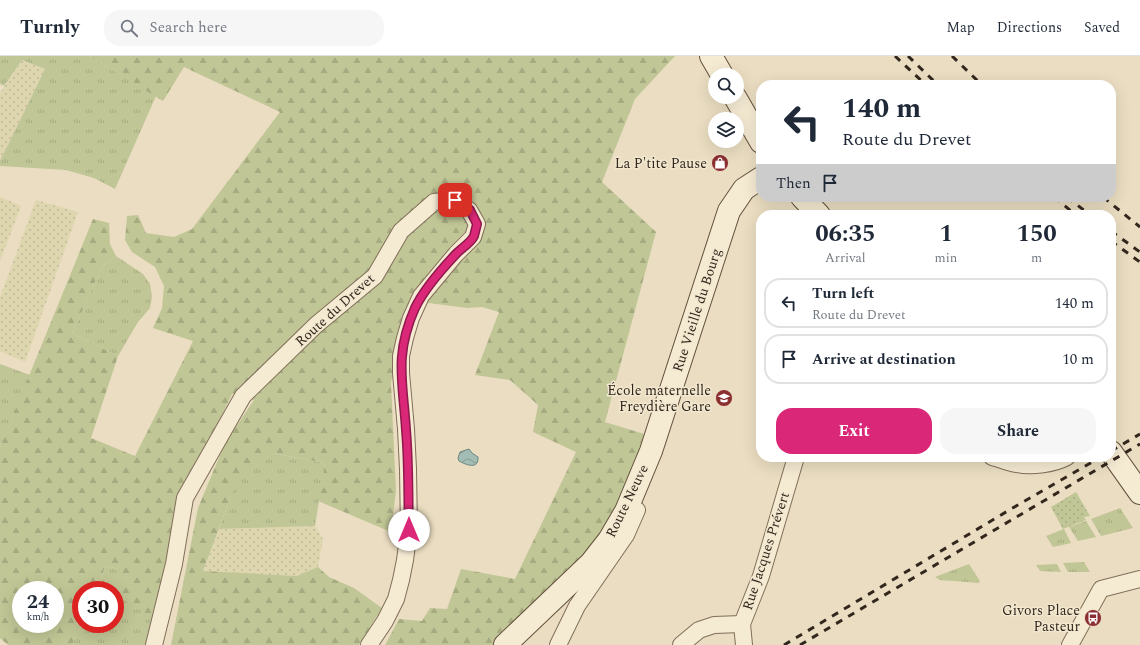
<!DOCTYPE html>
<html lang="en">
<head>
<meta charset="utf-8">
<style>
  :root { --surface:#fff; --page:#f6f6f7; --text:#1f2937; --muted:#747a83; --line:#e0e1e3; --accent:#db2777 }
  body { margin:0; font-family:Spectral,serif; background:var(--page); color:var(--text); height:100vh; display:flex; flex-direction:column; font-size:15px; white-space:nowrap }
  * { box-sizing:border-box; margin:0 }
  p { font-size:13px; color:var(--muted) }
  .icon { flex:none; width:22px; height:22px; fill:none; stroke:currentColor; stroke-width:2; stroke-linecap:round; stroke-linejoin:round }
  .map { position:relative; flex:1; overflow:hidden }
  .details { position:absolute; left:756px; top:154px; width:360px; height:252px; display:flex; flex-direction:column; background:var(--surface); border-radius:16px; box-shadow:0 4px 16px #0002 }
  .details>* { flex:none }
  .banner { position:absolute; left:756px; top:24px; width:360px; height:122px; border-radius:16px; box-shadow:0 4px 16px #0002; background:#fff; color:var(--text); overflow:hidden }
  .buttons { position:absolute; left:708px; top:12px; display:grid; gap:8px }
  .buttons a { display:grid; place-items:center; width:36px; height:36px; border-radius:50%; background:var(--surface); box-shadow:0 4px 16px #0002; font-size:20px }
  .speed { position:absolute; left:12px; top:525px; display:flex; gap:8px; font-size:20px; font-weight:700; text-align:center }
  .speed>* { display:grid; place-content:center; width:52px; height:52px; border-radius:50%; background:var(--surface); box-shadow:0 4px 16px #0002; line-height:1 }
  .speed small { font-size:10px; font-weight:400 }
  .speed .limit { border:6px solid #d22; background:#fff; color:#111 }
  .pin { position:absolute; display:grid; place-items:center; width:34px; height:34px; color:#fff; margin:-17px; border-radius:8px; box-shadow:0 2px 6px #0006 }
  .me { position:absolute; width:44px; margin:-22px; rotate:0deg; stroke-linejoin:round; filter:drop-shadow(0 0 3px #0008) }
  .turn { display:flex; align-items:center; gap:14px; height:84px; padding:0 20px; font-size:18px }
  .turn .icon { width:52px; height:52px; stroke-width:2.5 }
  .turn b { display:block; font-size:28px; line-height:34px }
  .then { display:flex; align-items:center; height:38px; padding:0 20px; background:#0003; gap:8px; font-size:15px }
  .eta { display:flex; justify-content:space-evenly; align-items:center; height:68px; text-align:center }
  .eta b { font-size:24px; font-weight:700; line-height:28px }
  .button { display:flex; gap:8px; margin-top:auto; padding:8px 20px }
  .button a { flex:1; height:46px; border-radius:16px; background:var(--accent); color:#fff; font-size:16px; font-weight:700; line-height:46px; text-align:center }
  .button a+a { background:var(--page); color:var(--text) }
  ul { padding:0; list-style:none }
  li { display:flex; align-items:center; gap:12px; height:50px; margin:0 8px 6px; padding:0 12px; border:2px solid var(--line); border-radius:16px }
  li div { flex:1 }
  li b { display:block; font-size:15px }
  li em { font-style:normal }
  header { display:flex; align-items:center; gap:24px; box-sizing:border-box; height:56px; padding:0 20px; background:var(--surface); border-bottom:1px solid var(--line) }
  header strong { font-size:19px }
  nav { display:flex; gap:22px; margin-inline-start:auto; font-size:14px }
  .search { width:280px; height:36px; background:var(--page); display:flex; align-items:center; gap:10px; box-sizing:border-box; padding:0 14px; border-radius:16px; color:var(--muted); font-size:15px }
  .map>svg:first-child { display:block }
  .farmland { fill:url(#farmland-dots) }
  .grass { fill:url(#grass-tufts) }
  .forest { fill:url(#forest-firs); fill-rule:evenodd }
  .park { fill:url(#park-dots) }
  .water { fill:url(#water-waves); stroke:#6b8981 }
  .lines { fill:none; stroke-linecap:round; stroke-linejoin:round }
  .street-casing { stroke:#816e5a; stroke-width:18 }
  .secondary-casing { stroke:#63503d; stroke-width:24 }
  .street { stroke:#f5ebd3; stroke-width:16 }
  .secondary { stroke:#f5ebd3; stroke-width:22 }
  .rail { stroke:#32271d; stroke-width:3; stroke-dasharray:7 7; stroke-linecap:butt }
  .route-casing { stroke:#8e194d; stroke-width:10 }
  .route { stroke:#db2777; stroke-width:7 }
  .labels { text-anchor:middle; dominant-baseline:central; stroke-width:3; stroke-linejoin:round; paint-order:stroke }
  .poi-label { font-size:14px; fill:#32271d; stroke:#f2e7cf; text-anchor:end }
  .street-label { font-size:14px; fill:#32271d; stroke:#f2e7cf }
</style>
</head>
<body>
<header>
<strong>Turnly</strong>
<div class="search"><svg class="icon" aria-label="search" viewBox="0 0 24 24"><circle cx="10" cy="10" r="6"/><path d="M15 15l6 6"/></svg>Search here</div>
<nav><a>Map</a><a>Directions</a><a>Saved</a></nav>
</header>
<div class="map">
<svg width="1140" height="589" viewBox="0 0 1140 589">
  <defs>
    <pattern id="farmland-dots" width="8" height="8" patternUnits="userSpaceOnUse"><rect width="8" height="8" fill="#ded6af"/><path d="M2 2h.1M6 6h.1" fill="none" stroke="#bfb896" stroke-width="1.8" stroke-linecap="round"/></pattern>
    <pattern id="grass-tufts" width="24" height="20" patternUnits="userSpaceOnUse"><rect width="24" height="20" fill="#c1c696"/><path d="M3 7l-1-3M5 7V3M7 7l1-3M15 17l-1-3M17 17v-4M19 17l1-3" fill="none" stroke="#a6aa81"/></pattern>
    <pattern id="forest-firs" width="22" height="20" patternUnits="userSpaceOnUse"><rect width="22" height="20" fill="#c1c696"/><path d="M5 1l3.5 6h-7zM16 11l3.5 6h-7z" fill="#a6aa81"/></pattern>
    <pattern id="park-dots" width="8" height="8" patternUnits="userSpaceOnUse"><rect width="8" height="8" fill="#c1c696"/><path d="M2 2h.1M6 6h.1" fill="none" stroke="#a6aa81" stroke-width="1.8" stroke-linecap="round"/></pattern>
    <pattern id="water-waves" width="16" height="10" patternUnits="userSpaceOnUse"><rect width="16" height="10" fill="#a3bcb4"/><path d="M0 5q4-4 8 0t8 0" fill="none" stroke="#859992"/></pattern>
  </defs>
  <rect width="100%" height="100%" fill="#eaddc1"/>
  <g class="farmland">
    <path d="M 22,4 L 45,13 L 0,105 L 0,37 Z"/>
    <path d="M 0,141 L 21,150 L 0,205 Z"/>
    <path d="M 36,144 L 78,156 L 25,306 L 0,295 L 0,241 Z"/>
    <path d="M 315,470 L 323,483 L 318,511 L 298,520 L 203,516 L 219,473 Z"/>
  </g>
  <g class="grass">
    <path d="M 0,0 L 89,0 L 156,40 L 115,133 L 94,122 L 66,114 L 0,110 L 0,105 L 45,13 L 22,4 L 4,30 L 0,28 Z"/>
    <path d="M 116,200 L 143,218 L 150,228 L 152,240 L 150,252 L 138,266 L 118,300 L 72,277 L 102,211 Z"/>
    <path d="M 0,308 L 30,319 L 0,391 Z"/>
    <path d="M 272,397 L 325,407 L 315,470 L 219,473 L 236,426 Z"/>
    <path d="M 1120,452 L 1133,472 L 1101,480 L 1091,463 Z"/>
    <path d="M 1086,465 L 1096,481 L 1078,485 L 1069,471 Z"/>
    <path d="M 1064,473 L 1071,487 L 1053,491 L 1046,480 Z"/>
    <path d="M 1084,506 L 1090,516 L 1068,516 L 1063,507 Z"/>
    <path d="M 969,508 L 980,525 L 979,527 L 940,524 L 935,521 Z"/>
    <path d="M 1057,508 L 1061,516 L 1040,515 L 1036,509 Z"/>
    <path d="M 105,510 L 118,513 L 154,563 L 147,589 L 72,589 L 82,568 L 115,568 L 115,534 L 98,534 Z"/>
  </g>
  <path class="forest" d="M 89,0 L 675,0 L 635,43 L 602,126 L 656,176 L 605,366 L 644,378 L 623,444 L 600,489 L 495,589 L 385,589 L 399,563 L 422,565 L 430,552 L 447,553 L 461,513 L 515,523 L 576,396 L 533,376 L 538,349 L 510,324 L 475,319 L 499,256 L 482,251 L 467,252 L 429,247 L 405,254 L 391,327 L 396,435 L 391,476 L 318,445 L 325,407 L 272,397 L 236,427 L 203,515 L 297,520 L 318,511 L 329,521 L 354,532 L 382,552 L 359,589 L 171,589 L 198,452 L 225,387 L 254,344 L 232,338 L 176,455 L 173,486 L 154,563 L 118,540 L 118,513 L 105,510 L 98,534 L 81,534 L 81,568 L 82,568 L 72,589 L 8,589 L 0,582 L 0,391 L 93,163 L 109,167 L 110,188 L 116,200 L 102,211 L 72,277 L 118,300 L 91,382 L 135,400 L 193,285 L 153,272 L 162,252 L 164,230 L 155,211 L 132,196 L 125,184 L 127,160 L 138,159 L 146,177 L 174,181 L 192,173 L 280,56 L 184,11 L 163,45 ZM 21,534 L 55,534 L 55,568 L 21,568 Z"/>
  <path class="park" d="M 1076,436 L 1090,460 L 1084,461 L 1086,464 L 1063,473 L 1051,451 Z"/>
  <path class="water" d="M 469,393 L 472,397 L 478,401 C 479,414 466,409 459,405 L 458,402 L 460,396 Z"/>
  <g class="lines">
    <g class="street-casing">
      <g id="street">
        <path d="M 992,401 C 1000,403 1009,407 1017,408 C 1032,411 1054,408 1067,401"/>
        <path d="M 154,589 L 174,508 L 185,442 L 243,340 L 316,269 L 375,220 L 401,175 L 434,146 L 455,144 L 469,154 L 477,168 L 473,181 L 456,198 L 421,240 L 411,262 L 405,282 L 401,300 L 401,317 L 406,373 L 408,413 L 409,474 L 405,504 L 401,524 L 396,543 L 385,565 L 369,589"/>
        <path d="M 558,589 L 577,550 L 626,479 L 637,454"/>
        <path d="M 681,589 L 699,574 L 714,569 L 742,568"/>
        <path d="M 744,589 L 742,568 L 761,520 L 796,401"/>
        <path d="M 1070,589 L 1101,533 L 1140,523"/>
      </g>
    </g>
    <g class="secondary-casing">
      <g id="secondary">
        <path d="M 711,0 L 722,19"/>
        <path d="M 735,41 L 761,86"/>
        <path d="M 802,141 L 819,159"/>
        <path d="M 1111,396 L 1140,437"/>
        <path d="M 505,589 L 591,507 L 609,484 L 626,455 L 651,395 L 729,155 L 744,133 L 761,122"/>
      </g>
    </g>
    <use href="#street" class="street"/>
    <use href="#secondary" class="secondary"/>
    <g class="rail">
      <path d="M 895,0 L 926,29"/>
      <path d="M 908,0 L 938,29"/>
      <path d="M 952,0 L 982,29"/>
      <path d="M 1054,141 L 1076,159"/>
      <path d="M 1067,141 L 1090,159"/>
      <path d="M 1103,141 L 1140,171"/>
      <path d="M 1111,175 L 1140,196"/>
      <path d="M 1111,185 L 1140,206"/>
      <path d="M 1111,395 L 1140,378"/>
      <path d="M 784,589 L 1011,453 L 1101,401"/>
      <path d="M 800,589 L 1140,388"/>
    </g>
  </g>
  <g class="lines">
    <g class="route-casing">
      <path id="route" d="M 409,474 C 408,441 409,408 406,374 C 403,326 394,299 415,252 C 424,233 440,215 455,199 C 460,193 471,187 474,180 C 475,176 476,172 477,168 L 470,154 L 455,144"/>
    </g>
    <use href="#route" class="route"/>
  </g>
  <defs>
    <g id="shop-disc" transform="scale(0.9)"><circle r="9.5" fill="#8b2f31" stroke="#f2e7cf"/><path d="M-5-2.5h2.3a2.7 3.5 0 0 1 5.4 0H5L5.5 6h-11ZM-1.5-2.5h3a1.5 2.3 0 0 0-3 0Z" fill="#fff"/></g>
    <g id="school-disc" transform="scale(0.9)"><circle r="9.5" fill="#8b2f31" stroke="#f2e7cf"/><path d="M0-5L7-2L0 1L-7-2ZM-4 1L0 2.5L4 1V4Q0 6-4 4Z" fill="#fff"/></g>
    <g id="bus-disc" transform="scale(0.9)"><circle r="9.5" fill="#8b2f31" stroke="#f2e7cf"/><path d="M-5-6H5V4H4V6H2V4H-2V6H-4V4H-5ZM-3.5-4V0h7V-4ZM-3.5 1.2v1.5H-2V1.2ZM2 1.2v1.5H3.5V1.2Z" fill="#fff"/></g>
  </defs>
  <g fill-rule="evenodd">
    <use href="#shop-disc" x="720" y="107"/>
    <use href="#school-disc" x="724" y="342"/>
    <use href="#bus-disc" x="1093" y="562"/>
  </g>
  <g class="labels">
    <g class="poi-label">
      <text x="707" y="107">La P'tite Pause</text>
      <text x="711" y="334">École maternelle<tspan x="711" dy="16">Freydière Gare</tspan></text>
      <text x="1080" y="554">Givors Place<tspan x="1080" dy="16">Pasteur</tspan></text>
    </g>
    <g class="street-label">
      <text transform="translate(335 254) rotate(-42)">Route du Drevet</text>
      <text transform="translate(697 254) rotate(-72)">Rue Vieille du Bourg</text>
      <text transform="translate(627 445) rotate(-64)">Route Neuve</text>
      <text transform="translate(766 495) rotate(-72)">Rue Jacques Prévert</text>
    </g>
  </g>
</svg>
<div class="buttons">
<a><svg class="icon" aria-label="search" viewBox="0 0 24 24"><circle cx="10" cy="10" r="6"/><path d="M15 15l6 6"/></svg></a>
<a><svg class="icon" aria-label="layers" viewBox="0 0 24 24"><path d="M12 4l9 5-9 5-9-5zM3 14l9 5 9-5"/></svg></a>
</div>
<div class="speed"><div>24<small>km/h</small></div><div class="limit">30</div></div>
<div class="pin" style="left:455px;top:144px;background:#d93025"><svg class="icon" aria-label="arrive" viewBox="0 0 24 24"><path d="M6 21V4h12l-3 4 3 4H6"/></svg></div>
<svg class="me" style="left:409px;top:474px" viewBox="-20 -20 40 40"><circle r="19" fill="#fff"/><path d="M0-13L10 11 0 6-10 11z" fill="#db2777"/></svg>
<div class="banner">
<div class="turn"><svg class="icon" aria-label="left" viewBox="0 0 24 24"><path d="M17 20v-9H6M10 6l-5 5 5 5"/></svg><div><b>140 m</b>Route du Drevet</div></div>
<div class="then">Then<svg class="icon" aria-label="arrive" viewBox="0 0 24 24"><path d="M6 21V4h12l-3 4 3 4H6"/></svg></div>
</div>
<section class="details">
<div class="eta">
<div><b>06:35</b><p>Arrival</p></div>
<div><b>1</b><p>min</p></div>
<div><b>150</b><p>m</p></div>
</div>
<ul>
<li><svg class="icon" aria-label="left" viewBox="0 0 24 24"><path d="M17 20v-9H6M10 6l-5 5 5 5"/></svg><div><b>Turn left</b><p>Route du Drevet</p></div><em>140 m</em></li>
<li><svg class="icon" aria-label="arrive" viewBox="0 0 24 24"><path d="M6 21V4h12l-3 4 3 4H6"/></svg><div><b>Arrive at destination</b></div><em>10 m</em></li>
</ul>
<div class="button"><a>Exit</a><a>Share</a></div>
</section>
</div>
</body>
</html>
